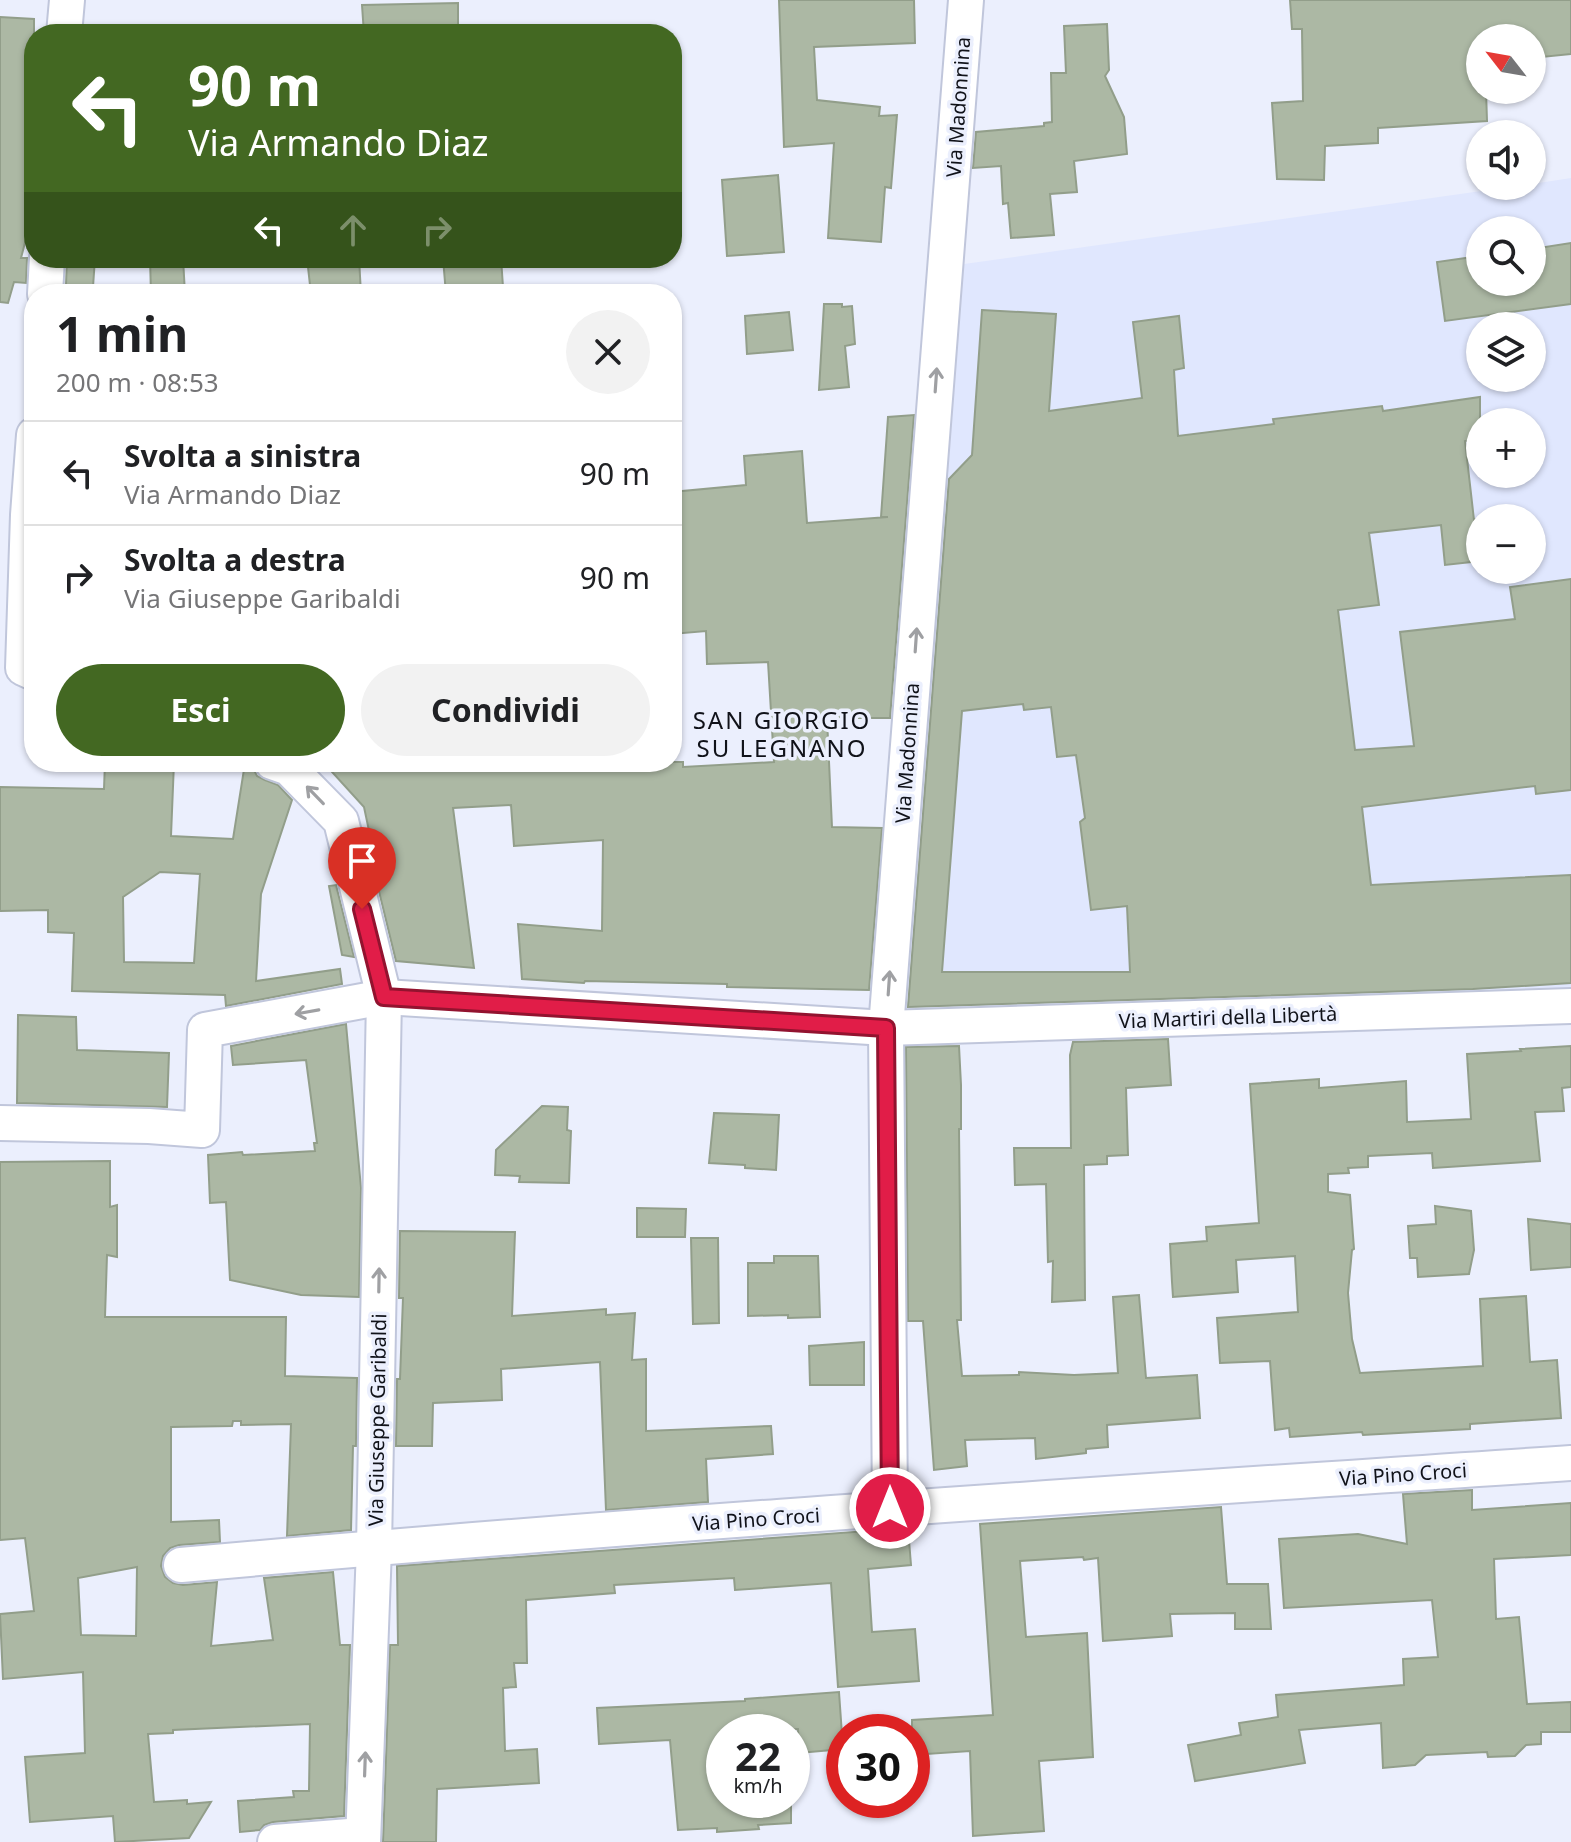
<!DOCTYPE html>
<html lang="it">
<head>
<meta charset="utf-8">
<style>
  :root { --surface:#fff; --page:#f2f2f2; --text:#202124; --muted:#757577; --line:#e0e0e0; --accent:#436822 }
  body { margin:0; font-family:"Noto Sans",sans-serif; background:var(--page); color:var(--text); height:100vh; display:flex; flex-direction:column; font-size:30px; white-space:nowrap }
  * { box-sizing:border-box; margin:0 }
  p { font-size:26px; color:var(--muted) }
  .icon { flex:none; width:44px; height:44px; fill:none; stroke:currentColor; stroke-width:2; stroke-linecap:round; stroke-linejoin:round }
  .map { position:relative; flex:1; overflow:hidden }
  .details { position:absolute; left:24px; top:284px; width:658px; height:488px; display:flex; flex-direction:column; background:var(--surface); border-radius:32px; box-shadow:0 2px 6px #0004 }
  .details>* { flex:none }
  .hud { position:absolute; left:24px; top:24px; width:658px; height:244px; border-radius:32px; box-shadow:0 2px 6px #0004; background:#436822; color:#fff; overflow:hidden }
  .needle { width:52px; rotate:301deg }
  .fabs { position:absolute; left:1466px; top:24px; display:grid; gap:16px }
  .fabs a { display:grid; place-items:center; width:80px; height:80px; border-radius:50%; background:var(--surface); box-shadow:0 2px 6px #0004; font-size:40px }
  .speed { position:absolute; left:706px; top:1714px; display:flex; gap:16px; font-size:40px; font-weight:700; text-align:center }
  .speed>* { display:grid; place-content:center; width:104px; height:104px; border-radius:50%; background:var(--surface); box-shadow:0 2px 6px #0004; line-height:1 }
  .speed small { font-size:20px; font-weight:400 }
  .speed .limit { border:12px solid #d22; background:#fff; color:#111 }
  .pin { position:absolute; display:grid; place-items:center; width:68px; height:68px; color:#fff; margin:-82px -34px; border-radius:50% 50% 50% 0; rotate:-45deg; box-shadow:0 0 8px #0007 }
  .pin .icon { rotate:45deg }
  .me { position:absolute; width:88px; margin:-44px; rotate:0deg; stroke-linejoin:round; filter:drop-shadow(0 0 6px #0008) }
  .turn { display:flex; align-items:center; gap:28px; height:168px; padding:0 32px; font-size:36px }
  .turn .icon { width:104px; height:104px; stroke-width:2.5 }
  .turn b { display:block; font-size:56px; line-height:68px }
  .lanes { display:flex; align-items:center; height:76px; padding:0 32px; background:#0003; justify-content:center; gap:40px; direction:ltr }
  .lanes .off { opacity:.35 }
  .round { display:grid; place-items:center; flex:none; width:84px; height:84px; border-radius:42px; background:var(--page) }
  .head { display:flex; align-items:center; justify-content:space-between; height:136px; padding:0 32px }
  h1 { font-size:48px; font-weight:700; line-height:60px }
  .button { display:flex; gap:16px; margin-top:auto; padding:16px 32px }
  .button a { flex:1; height:92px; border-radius:48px; background:var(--accent); color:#fff; font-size:32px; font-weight:700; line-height:92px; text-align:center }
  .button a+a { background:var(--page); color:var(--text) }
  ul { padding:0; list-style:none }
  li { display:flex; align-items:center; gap:24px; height:104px; padding:0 32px; border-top:2px solid var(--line) }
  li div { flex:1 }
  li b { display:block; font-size:30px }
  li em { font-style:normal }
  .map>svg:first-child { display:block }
  .built { fill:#e0e7fe; fill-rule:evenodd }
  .building { fill:#acb8a4; stroke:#929e8a; stroke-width:2; fill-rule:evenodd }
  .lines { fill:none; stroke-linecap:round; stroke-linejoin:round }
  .minor-casing { stroke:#c0c6db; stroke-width:38 }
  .minor { stroke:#fff; stroke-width:34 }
  .oneway { stroke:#9fa0a3 }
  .route-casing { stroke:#92132f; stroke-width:20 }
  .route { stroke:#e11d48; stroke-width:14 }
  .labels { text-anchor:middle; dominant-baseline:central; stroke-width:7; stroke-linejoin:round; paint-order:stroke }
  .street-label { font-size:20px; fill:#101219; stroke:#ebeffd }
  .quarter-label { font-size:24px; letter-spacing:2px; fill:#101219; stroke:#ebeffd }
</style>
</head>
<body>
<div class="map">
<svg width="1571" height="1842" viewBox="0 0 1571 1842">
  <rect width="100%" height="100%" fill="#ebeffd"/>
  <path class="built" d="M 1571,178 L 1571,995 L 892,1021 L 957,265 L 1517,186 L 1532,186 L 1532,184 ZM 1480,230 L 1532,230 L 1532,282 L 1480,282 ZM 1480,326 L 1532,326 L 1532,378 L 1480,378 ZM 1480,422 L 1532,422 L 1532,474 L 1480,474 ZM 1480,518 L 1532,518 L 1532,570 L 1480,570 Z"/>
  <g class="building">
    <path d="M 779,0 L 914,0 L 915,43 L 814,47 L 817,100 L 880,107 L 879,116 L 897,115 L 891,188 L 885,187 L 881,242 L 828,238 L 834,143 L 784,147 Z"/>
    <path d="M 1290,0 L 1571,0 L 1571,54 L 1532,58 L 1532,38 L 1480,38 L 1480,90 L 1486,90 L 1487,121 L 1378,128 L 1378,143 L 1325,146 L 1324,180 L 1277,179 L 1272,103 L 1303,101 L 1302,29 L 1292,29 Z"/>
    <path d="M 458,3 L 458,34 L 364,34 L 362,5 Z"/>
    <path d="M 0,17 L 34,19 L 34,208 L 21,258 L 27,258 L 26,283 L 14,282 L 8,303 L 0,302 Z"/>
    <path d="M 1107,24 L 1109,70 L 1105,76 L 1124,117 L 1127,154 L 1074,161 L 1077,192 L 1050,194 L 1054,235 L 1011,238 L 1008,203 L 1003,204 L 1001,166 L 973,168 L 976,132 L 1044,126 L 1044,123 L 1052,122 L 1051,73 L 1066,73 L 1064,26 Z"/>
    <path d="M 778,175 L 784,252 L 727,256 L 722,180 Z"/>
    <path d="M 1571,243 L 1571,304 L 1445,321 L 1437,262 L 1480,256 L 1480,282 L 1532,282 L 1532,249 Z"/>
    <path d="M 67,258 L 95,258 L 93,287 L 66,285 Z"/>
    <path d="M 150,258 L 183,258 L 185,294 L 151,294 Z"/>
    <path d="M 307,258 L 359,258 L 361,294 L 311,294 Z"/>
    <path d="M 443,258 L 501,258 L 503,287 L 485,288 L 485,294 L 446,294 Z"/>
    <path d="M 824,304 L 842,304 L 842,307 L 852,306 L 855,344 L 845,346 L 849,387 L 819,390 Z"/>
    <path d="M 982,310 L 1056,314 L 1049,411 L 1142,398 L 1133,322 L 1179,316 L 1184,368 L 1174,370 L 1178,436 L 1274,424 L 1273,419 L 1382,406 L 1383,411 L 1480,397 L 1480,439 L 1465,441 L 1474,520 L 1480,519 L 1480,561 L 1445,565 L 1441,525 L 1369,533 L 1379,605 L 1338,610 L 1355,750 L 1414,746 L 1400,632 L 1515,619 L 1510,587 L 1571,579 L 1571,790 L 1536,794 L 1535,786 L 1362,807 L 1371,885 L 1571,875 L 1571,983 L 1473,989 L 908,1007 L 949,479 L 972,455 ZM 1023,704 L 1024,710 L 1051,707 L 1057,757 L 1076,755 L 1085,818 L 1080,822 L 1091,910 L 1127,906 L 1130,972 L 942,972 L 962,711 Z"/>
    <path d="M 789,312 L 793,350 L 747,354 L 745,316 Z"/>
    <path d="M 914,415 L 890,718 L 827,718 L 832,827 L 882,828 L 869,990 L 727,987 L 727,984 L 585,981 L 584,983 L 522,979 L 518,924 L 602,931 L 603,840 L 514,846 L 511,805 L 453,808 L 474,968 L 396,961 L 376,879 L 379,878 L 364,807 L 323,762 L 379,762 L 381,770 L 442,762 L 683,762 L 683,767 L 774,762 L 768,662 L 707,664 L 706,631 L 672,634 L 672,492 L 746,485 L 744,456 L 802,451 L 807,523 L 888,517 L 881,517 L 888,417 Z"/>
    <path d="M 105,762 L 174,762 L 171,836 L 233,839 L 245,763 L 253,768 L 257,776 L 265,780 L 278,785 L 292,800 L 261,894 L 256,981 L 340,969 L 342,984 L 226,1006 L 225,995 L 72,991 L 74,933 L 48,932 L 48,910 L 0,911 L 0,787 L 104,789 ZM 160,872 L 200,874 L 194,963 L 124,962 L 123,897 Z"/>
    <path d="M 336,885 L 354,957 L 342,955 L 329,886 Z"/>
    <path d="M 18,1015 L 76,1017 L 77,1050 L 169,1053 L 167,1107 L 17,1103 Z"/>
    <path d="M 346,1024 L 361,1188 L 359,1297 L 301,1295 L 230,1280 L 226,1202 L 210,1203 L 208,1155 L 242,1152 L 243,1155 L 315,1151 L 314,1143 L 317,1143 L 306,1060 L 233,1065 L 231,1046 Z"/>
    <path d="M 1168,1039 L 1171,1085 L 1126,1088 L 1128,1155 L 1107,1156 L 1107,1164 L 1084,1165 L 1085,1300 L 1052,1302 L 1053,1261 L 1048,1262 L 1046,1184 L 1015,1185 L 1014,1148 L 1071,1148 L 1070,1055 L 1073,1042 Z"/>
    <path d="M 959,1046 L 961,1085 L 961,1129 L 959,1129 L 961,1320 L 957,1320 L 962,1376 L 1019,1375 L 1019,1372 L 1074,1375 L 1118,1373 L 1113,1297 L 1139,1295 L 1146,1378 L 1197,1375 L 1200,1418 L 1107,1425 L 1108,1447 L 1086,1449 L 1086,1453 L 1036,1459 L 1035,1438 L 965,1440 L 967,1466 L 934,1470 L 923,1321 L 908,1321 L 906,1047 Z"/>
    <path d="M 1571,1046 L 1571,1087 L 1562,1088 L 1564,1111 L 1535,1112 L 1540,1161 L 1433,1168 L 1432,1153 L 1368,1156 L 1368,1167 L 1348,1168 L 1349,1173 L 1328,1174 L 1328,1192 L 1350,1195 L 1354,1249 L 1352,1250 L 1348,1293 L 1352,1339 L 1360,1373 L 1483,1366 L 1480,1299 L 1526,1296 L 1530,1362 L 1557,1360 L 1561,1418 L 1470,1424 L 1470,1429 L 1363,1435 L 1362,1432 L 1290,1437 L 1289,1428 L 1275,1430 L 1270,1361 L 1220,1363 L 1217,1318 L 1298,1312 L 1295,1256 L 1236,1260 L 1238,1292 L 1173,1297 L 1172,1282 L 1170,1244 L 1207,1241 L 1206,1227 L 1259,1223 L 1250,1084 L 1319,1079 L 1319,1088 L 1406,1081 L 1407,1122 L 1471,1119 L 1467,1054 L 1521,1051 L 1520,1049 Z"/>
    <path d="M 542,1106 L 568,1107 L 567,1130 L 571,1131 L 569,1183 L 519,1182 L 520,1176 L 495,1175 L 496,1150 Z"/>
    <path d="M 714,1113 L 779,1115 L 776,1170 L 745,1168 L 745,1165 L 709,1163 Z"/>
    <path d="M 110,1161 L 110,1207 L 117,1205 L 117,1257 L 107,1255 L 105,1317 L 286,1317 L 285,1376 L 357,1378 L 356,1446 L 353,1446 L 351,1530 L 287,1536 L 291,1424 L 241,1425 L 241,1421 L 233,1421 L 232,1426 L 171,1427 L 171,1522 L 219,1520 L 220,1542 L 179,1545 L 170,1548 L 163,1556 L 161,1566 L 165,1577 L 173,1583 L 183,1585 L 217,1582 L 211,1646 L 273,1640 L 264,1578 L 333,1572 L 340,1645 L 350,1645 L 344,1816 L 273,1822 L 264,1825 L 260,1830 L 240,1832 L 238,1801 L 294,1797 L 293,1791 L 309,1791 L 310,1724 L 173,1730 L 173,1733 L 148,1734 L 154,1802 L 187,1800 L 187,1804 L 211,1802 L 189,1838 L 115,1842 L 113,1816 L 30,1822 L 25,1757 L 85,1753 L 83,1672 L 3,1679 L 0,1614 L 34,1611 L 25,1538 L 0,1540 L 0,1162 ZM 137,1567 L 136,1636 L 81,1635 L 78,1578 Z"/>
    <path d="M 1435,1206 L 1471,1211 L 1474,1250 L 1469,1274 L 1418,1277 L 1417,1258 L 1410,1258 L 1408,1226 L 1436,1224 Z"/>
    <path d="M 637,1208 L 686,1209 L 685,1237 L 637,1237 Z"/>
    <path d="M 1528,1219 L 1571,1224 L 1571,1267 L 1531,1270 Z"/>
    <path d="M 400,1231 L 515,1232 L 512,1316 L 606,1309 L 606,1315 L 635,1313 L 632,1360 L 646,1359 L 646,1431 L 771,1426 L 773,1454 L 706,1459 L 708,1502 L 606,1510 L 600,1362 L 501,1369 L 502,1400 L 433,1403 L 432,1446 L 396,1446 L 397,1379 L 400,1379 L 403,1298 L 399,1298 Z"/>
    <path d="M 691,1238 L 718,1238 L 719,1323 L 693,1324 Z"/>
    <path d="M 774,1256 L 818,1256 L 820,1317 L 788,1318 L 788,1315 L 748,1316 L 748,1263 L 774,1263 Z"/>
    <path d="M 864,1342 L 864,1385 L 810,1385 L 809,1346 Z"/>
    <path d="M 1472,1490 L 1472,1510 L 1571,1503 L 1571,1555 L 1494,1559 L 1496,1619 L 1519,1617 L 1527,1704 L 1571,1702 L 1571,1732 L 1541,1732 L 1541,1744 L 1526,1745 L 1515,1756 L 1488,1757 L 1487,1752 L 1426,1755 L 1415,1765 L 1383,1768 L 1381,1723 L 1299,1730 L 1305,1763 L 1195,1781 L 1188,1745 L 1241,1735 L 1239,1723 L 1278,1717 L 1276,1695 L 1404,1685 L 1403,1659 L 1438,1657 L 1432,1600 L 1284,1608 L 1279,1539 L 1358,1534 L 1407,1544 L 1403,1494 Z"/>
    <path d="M 1221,1507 L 1227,1584 L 1268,1584 L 1271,1629 L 1235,1629 L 1235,1613 L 1170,1614 L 1172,1636 L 1103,1641 L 1098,1558 L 1084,1560 L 1083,1557 L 1020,1561 L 1026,1637 L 1087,1633 L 1093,1757 L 1039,1761 L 1044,1831 L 973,1836 L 970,1751 L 912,1755 L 912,1720 L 993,1715 L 980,1524 Z"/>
    <path d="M 908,1528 L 911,1565 L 868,1569 L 872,1632 L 915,1629 L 919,1681 L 838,1687 L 831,1583 L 735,1590 L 734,1578 L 614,1585 L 615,1593 L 526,1600 L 527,1663 L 514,1663 L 516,1687 L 503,1688 L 505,1751 L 537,1749 L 539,1783 L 437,1789 L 436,1842 L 383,1842 L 390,1645 L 398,1645 L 397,1566 Z"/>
    <path d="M 839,1692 L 843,1749 L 799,1753 L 798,1729 L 724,1732 L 724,1800 L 791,1800 L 791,1823 L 758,1825 L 759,1829 L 717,1832 L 717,1828 L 678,1830 L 670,1740 L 599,1744 L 597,1708 L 745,1701 L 745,1699 Z"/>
  </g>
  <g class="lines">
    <g class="minor-casing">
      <g id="minor">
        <path d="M 64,34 L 67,0"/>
        <path d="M 45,294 L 47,258"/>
        <path d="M 34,435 L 28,515 L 23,668 L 34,673"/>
        <path d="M 272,762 L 289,768 L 341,821 L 384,997 L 374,1548 L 363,1842"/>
        <path d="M 0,1123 L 149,1126 L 202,1130 L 205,1030 L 384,997 L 886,1028 L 1571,1006"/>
        <path d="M 890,1508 L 886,1028 L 966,0"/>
        <path d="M 181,1565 C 644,1523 1108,1494 1571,1463"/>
        <path d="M 275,1842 L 362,1835"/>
      </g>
    </g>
    <use href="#minor" class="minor"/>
  </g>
  <defs><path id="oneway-shaft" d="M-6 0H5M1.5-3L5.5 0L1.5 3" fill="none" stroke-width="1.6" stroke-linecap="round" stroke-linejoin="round" transform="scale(2)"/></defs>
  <g class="oneway">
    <use href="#oneway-shaft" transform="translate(936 380) rotate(-86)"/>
    <use href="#oneway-shaft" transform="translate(916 640) rotate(-86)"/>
    <use href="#oneway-shaft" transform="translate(315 795) rotate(-134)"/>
    <use href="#oneway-shaft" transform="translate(889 983) rotate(-86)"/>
    <use href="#oneway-shaft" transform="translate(307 1012) rotate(170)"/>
    <use href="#oneway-shaft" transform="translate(379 1280) rotate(-89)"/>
    <use href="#oneway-shaft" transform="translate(365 1764) rotate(-88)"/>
  </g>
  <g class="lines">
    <g class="route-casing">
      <path id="route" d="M 362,909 L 384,997 L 886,1028 L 890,1508"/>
    </g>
    <use href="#route" class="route"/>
  </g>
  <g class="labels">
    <g class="street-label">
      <text transform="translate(958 107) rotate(-86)">Via Madonnina</text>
      <text transform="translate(907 753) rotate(-86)">Via Madonnina</text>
      <text transform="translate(1228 1017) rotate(-2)">Via Martiri della Libertà</text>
      <text transform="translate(377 1420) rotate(-89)">Via Giuseppe Garibaldi</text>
      <text transform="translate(1403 1474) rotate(-4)">Via Pino Croci</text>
      <text transform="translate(756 1519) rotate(-4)">Via Pino Croci</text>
    </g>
    <g class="quarter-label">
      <text x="782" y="719">SAN GIORGIO<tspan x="782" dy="28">SU LEGNANO</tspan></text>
    </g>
  </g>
</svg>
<div class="fabs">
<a><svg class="needle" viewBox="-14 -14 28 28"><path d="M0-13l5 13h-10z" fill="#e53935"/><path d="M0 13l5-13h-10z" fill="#757577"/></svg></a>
<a><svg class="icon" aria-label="sound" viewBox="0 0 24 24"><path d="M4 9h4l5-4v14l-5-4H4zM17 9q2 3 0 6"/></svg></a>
<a><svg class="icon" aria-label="search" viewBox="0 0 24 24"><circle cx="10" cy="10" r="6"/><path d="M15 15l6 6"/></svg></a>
<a><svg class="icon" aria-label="layers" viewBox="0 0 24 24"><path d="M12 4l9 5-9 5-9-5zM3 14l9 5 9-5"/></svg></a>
<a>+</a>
<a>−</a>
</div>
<div class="speed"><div>22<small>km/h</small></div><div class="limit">30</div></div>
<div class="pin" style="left:362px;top:909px;background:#d93025"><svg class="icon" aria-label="arrive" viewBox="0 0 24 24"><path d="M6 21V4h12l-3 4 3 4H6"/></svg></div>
<svg class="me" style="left:890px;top:1508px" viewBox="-20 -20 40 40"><circle r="17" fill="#e11d48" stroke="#fff" stroke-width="3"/><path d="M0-11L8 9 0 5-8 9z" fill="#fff"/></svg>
<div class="hud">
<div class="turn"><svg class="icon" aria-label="left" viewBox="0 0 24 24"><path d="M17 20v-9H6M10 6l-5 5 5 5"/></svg><div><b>90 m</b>Via Armando Diaz</div></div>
<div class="lanes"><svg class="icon" aria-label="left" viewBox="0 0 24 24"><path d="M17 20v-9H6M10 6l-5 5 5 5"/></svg><svg class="icon off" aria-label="ahead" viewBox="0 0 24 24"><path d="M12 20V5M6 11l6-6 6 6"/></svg><svg class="icon off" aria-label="right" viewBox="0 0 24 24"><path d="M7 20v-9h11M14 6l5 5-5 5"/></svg></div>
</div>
<section class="details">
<div class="head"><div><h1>1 min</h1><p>200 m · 08:53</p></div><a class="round"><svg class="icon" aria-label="close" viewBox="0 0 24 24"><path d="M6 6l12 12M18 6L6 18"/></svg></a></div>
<ul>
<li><svg class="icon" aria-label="left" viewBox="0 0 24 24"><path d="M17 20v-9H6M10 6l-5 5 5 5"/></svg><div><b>Svolta a sinistra</b><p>Via Armando Diaz</p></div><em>90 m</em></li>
<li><svg class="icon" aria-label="right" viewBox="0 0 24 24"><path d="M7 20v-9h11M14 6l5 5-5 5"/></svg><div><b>Svolta a destra</b><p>Via Giuseppe Garibaldi</p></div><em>90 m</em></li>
</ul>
<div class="button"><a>Esci</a><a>Condividi</a></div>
</section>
</div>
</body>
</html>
